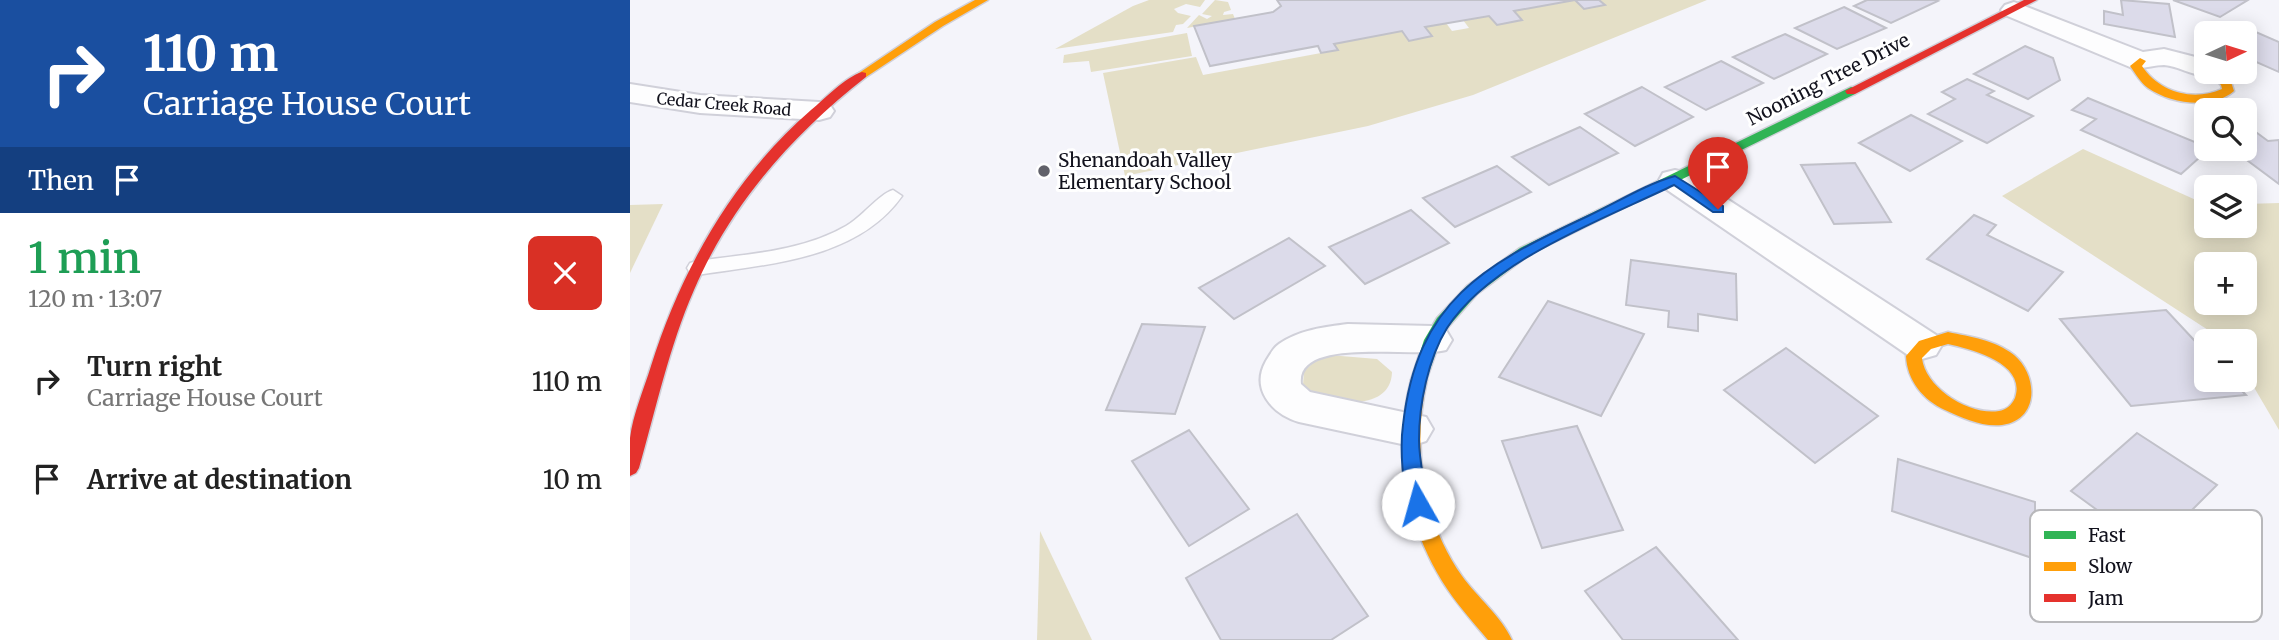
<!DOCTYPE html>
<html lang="en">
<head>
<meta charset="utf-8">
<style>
  :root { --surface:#fff; --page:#f6f6f6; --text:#222; --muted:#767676 }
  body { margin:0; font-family:Merriweather,serif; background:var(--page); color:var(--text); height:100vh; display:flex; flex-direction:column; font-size:26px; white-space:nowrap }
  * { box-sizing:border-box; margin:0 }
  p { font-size:23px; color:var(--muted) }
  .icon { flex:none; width:38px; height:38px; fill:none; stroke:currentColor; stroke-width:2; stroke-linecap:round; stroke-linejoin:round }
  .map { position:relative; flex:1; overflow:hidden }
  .sheet { display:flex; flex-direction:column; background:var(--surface); width:630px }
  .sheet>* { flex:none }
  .banner { background:#1a4fa0; color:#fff; overflow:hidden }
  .needle { width:46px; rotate:86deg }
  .buttons { position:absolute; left:1564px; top:21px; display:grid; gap:14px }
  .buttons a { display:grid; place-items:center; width:63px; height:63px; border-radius:10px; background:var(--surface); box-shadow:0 4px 18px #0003; font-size:35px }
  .pin { position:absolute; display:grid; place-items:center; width:60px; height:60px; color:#fff; margin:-72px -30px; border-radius:50% 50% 50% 0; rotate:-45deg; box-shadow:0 0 7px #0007 }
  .pin .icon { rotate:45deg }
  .me { position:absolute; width:77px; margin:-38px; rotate:353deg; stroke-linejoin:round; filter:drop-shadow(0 0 5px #0008) }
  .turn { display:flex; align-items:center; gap:24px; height:147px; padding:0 28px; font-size:32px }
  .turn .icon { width:91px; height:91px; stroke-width:2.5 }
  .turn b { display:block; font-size:49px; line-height:60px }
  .then { display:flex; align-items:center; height:66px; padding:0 28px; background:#0003; gap:14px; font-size:26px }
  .round { display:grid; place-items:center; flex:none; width:74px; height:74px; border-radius:10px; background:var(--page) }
  .overview { display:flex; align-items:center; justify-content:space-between; height:119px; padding:0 28px }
  h1 { font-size:42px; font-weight:600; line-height:52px; color:#1e9e55 }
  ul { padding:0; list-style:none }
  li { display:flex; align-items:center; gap:21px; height:98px; padding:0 28px }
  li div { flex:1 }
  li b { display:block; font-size:26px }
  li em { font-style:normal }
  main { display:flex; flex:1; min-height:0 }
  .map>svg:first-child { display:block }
  .green { fill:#e4dfc7; fill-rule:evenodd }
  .building { fill:#dcdbea; stroke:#c1c1c9; stroke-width:2 }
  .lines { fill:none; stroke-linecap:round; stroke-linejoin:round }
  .lane-casing { stroke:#d0d0d9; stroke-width:3 }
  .street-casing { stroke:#d0d0d9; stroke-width:4 }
  .fast-casing { stroke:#d0d0d9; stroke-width:3 }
  .slow-casing { stroke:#d0d0d9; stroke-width:3 }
  .jam-casing { stroke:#d0d0d9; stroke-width:3 }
  .lane { fill:#fdfdfe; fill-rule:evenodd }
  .street { fill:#fdfdfe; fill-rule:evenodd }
  .fast { fill:#30b455; fill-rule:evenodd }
  .slow { fill:#ff9f0a; fill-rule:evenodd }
  .jam { fill:#e5322d; fill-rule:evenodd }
  .route { fill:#1a73e8; stroke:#114b97; stroke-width:2 }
  .poi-dot { fill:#61616a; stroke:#fff; stroke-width:2.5 }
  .labels { text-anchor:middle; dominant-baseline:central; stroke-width:6; stroke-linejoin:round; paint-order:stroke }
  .far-street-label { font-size:16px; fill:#12121d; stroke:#fff }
  .street-label { font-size:19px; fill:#12121d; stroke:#fff }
  .poi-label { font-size:19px; fill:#12121d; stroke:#fff; text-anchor:start }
  .key { fill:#fff; stroke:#b8b8bb; stroke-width:2 }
  .key-label { font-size:19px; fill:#12121d }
</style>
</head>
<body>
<main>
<section class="sheet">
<div class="banner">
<div class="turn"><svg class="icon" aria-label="right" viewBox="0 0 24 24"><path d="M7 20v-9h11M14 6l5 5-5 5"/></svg><div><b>110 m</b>Carriage House Court</div></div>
<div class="then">Then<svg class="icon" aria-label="arrive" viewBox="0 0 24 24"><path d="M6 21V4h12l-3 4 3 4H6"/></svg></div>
</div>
<div class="overview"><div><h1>1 min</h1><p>120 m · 13:07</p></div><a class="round" style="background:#d93025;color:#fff"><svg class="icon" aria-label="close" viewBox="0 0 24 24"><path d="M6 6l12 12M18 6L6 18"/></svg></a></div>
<ul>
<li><svg class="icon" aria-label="right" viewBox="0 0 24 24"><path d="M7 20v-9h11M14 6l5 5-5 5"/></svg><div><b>Turn right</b><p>Carriage House Court</p></div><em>110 m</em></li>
<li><svg class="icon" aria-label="arrive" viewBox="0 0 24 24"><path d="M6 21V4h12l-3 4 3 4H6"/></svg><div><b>Arrive at destination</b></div><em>10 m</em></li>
</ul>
</section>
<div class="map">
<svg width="1649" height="640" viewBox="0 0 1649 640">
  <rect width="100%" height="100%" fill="#f4f4fa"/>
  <g class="green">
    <path d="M 519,0 L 575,0 L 570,7 L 556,4 L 544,9 L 548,13 L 561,16 L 553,24 L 546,25 L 543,32 L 425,49 L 503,6 Z"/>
    <path d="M 585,0 L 598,2 L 601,10 L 594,12 L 593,15 L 603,14 L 605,19 L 557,28 L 569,15 L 577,19 L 582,16 L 572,14 Z"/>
    <path d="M 945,0 L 954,9 L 974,5 L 969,0 L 1077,0 L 843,95 L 738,126 L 495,176 L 473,73 L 566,57 L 573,75 L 707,50 L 704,44 L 771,31 L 779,41 L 800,37 L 795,27 L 816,23 L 822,31 L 839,28 L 833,20 L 859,16 L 867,25 L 891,20 L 884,11 Z"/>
    <path d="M 557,33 L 562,56 L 461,72 L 459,61 L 433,63 L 434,55 Z"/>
    <path d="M 1453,149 L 1577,205 L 1577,226 L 1615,226 L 1615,204 L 1649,203 L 1649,430 L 1615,372 L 1615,341 L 1595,341 L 1372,196 ZM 1577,264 L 1615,264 L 1615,303 L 1577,303 Z"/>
    <path d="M 33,204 L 0,273 L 0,205 Z"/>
    <path d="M 699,355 L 747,359 L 762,372 C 761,414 696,405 673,385 L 674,371 L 686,360 Z"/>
    <path d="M 410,531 L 462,640 L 407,640 Z"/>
  </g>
  <g class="building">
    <path d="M 647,0 L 969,0 L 975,5 L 954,9 L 945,0 L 884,11 L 892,20 L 867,25 L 859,16 L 795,27 L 802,36 L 779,41 L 772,31 L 704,44 L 708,50 L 691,53 L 688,46 L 580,66 L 564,26 L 643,12 L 651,6 Z"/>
    <path d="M 1237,0 L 1305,0 L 1308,1 L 1261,23 L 1224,6 Z"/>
    <path d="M 1491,0 L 1539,4 L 1545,37 L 1474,24 L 1474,11 L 1493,15 Z"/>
    <path d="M 1543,0 L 1618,0 L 1590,17 Z"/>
    <path d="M 1214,7 L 1256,28 L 1207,49 L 1165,28 Z"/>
    <path d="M 1605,23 L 1649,42 L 1649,72 L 1615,57 L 1615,33 L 1577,33 Z"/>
    <path d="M 1155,34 L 1197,54 L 1144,79 L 1103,57 Z"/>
    <path d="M 1395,46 L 1423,58 L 1430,80 L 1398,99 L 1344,74 Z"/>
    <path d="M 1091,61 L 1133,83 L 1076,110 L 1035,87 Z"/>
    <path d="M 1337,79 L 1364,91 L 1357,95 L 1403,116 L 1357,143 L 1298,114 L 1325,99 L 1312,92 Z"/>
    <path d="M 1012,87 L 1063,117 L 1005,146 L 955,114 Z"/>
    <path d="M 1458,98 L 1577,147 L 1579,149 L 1551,174 L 1451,130 L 1466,119 L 1442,110 Z"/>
    <path d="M 1281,115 L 1332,141 L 1280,171 L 1229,143 Z"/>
    <path d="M 950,127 L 988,153 L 919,185 L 882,157 Z"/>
    <path d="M 1615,127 L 1619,127 L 1638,141 L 1649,140 L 1649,184 L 1602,149 L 1615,149 Z"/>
    <path d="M 1225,163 L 1261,222 L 1204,224 L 1171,165 Z"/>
    <path d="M 867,166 L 901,192 L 825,227 L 793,198 Z"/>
    <path d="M 781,210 L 819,243 L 735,284 L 699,247 Z"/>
    <path d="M 1344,215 L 1366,225 L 1357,235 L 1433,272 L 1398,311 L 1297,259 Z"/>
    <path d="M 659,238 L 695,266 L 604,319 L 569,288 Z"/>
    <path d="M 1001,260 L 1106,274 L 1107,320 L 1068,314 L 1068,331 L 1038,327 L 1039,311 L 996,305 Z"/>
    <path d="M 918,301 L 1014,334 L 971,416 L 869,377 Z"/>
    <path d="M 1536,310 L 1577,354 L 1577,380 L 1601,380 L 1616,395 L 1501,406 L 1430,319 Z"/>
    <path d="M 512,324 L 575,327 L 545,414 L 476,410 Z"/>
    <path d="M 1156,348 L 1248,416 L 1185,463 L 1094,390 Z"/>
    <path d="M 947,426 L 993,530 L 912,548 L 872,441 Z"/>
    <path d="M 559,430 L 619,509 L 559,546 L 502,461 Z"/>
    <path d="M 1507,433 L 1587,485 L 1522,550 L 1441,491 Z"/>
    <path d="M 1268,459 L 1405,502 L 1405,559 L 1262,511 Z"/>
    <path d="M 667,514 L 738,616 L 701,640 L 591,640 L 556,578 Z"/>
    <path d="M 1026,547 L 1108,640 L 993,640 L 955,591 Z"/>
  </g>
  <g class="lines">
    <g class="lane-casing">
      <path id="lane" d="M 263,190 L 272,196 C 227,260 137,264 67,275 L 60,273 L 57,268 L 60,263 L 67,261 C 116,254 171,252 216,226 C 231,218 249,194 263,190 Z"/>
    </g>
    <g class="street-casing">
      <g id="street">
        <path d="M 1384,2 L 1513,52 L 1534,49 L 1577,60 L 1577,72 L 1588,72 C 1572,83 1552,66 1534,65 C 1522,65 1513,70 1500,67 L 1375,15 L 1371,10 L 1375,5 Z"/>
        <path d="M 0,84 L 70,95 L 189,102 L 200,105 L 204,111 L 200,117 L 189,120 L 70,113 L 0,102 Z"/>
        <path d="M 1045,170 L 1057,173 L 1306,335 L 1312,345 L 1306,355 L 1292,359 L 1278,355 L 1033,187 L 1029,180 L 1033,173 Z"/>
        <path d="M 718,324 L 802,326 L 816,330 L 822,340 L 816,350 C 786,359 665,335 671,384 L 680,392 L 796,417 L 803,429 L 796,441 L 781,446 L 669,422 C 642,414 620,389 636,361 C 640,355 643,348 649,344 C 669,330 694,327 718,324 Z"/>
      </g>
    </g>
    <g class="fast-casing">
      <path id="fast" d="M 1221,87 L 1225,88 L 1225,94 L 900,254 L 847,294 L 819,326 L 810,340 L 795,384 L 783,384 L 781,380 L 794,340 L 807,318 L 837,286 L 890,248 Z"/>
    </g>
    <g class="slow-casing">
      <g id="slow">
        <path d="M 345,0 L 358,0 L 313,26 L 236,77 L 228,77 L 226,75 L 305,22 Z"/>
        <path d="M 1510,58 L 1516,61 L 1512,66 C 1529,92 1563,102 1592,89 L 1591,85 L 1578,72 L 1590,72 L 1601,82 L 1604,91 C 1582,110 1541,104 1518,88 C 1510,82 1506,74 1500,66 Z"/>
        <path d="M 1318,332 C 1341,337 1365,340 1384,355 C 1408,375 1410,420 1372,425 C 1351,427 1333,418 1315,410 C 1293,400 1277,380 1276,356 L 1289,341 ZM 1318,344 C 1341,349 1397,363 1385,398 C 1382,405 1376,410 1369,411 C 1340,416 1295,388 1292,358 L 1301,349 Z"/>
        <path d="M 789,374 L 795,376 L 797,380 C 782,446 792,520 832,576 C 847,597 871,616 882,640 L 858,640 C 842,621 825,602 812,581 C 775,521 763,448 781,380 L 783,376 Z"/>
      </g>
    </g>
    <g class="jam-casing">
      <g id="jam">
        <path d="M 1394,0 L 1407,0 L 1225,94 L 1217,94 L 1215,91 Z"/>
        <path d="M 232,72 L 236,73 L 236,77 C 162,135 101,204 64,290 C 39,347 26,409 9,468 L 6,473 L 0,476 C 0,463 0,450 0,438 C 3,414 14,389 21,366 C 52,268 103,178 181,110 C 196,98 214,78 232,72 Z"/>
      </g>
    </g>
    <use href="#lane" class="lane"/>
    <use href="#street" class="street"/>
    <use href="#fast" class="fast"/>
    <use href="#slow" class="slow"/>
    <use href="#jam" class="jam"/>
  </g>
  <path class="route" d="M 1045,176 L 1093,206 L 1093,212 L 1083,212 L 1044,185 C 974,219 861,260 817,328 C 798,359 789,404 789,440 C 789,461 795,483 797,504 L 795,510 L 788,512 L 781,510 C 772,491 770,446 773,425 C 787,301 853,265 958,216 C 986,203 1016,184 1045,176 Z"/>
  <circle class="poi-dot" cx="414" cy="171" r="7"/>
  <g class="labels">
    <g class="far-street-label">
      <text transform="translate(94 104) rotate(5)">Cedar Creek Road</text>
    </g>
    <g class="street-label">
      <text transform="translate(1198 79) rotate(-27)">Nooning Tree Drive</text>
    </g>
    <g class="poi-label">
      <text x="428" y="160">Shenandoah Valley<tspan x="428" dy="22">Elementary School</tspan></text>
    </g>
  </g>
  <rect x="1400" y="510" width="232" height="112" rx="10" class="key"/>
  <rect x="1414" y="531" width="32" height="8" fill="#30b455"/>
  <rect x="1414" y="562" width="32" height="9" fill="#ff9f0a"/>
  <rect x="1414" y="594" width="32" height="8" fill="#e5322d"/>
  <g class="key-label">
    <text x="1458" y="542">Fast</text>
    <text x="1458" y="573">Slow</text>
    <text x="1458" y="605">Jam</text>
  </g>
</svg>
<div class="buttons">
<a><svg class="needle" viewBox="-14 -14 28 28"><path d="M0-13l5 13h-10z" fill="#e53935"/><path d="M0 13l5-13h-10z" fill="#767676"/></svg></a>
<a><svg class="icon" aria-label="search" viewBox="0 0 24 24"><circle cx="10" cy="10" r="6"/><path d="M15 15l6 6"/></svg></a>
<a><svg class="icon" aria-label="layers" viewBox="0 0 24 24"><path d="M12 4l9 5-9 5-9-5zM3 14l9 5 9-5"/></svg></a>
<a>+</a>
<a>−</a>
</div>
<div class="pin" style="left:1088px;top:209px;background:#d93025"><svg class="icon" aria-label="arrive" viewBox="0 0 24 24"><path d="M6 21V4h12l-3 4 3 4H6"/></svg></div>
<svg class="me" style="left:788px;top:504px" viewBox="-20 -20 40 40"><circle r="19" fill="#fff"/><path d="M0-13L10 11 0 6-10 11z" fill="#1a73e8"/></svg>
</div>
</main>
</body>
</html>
